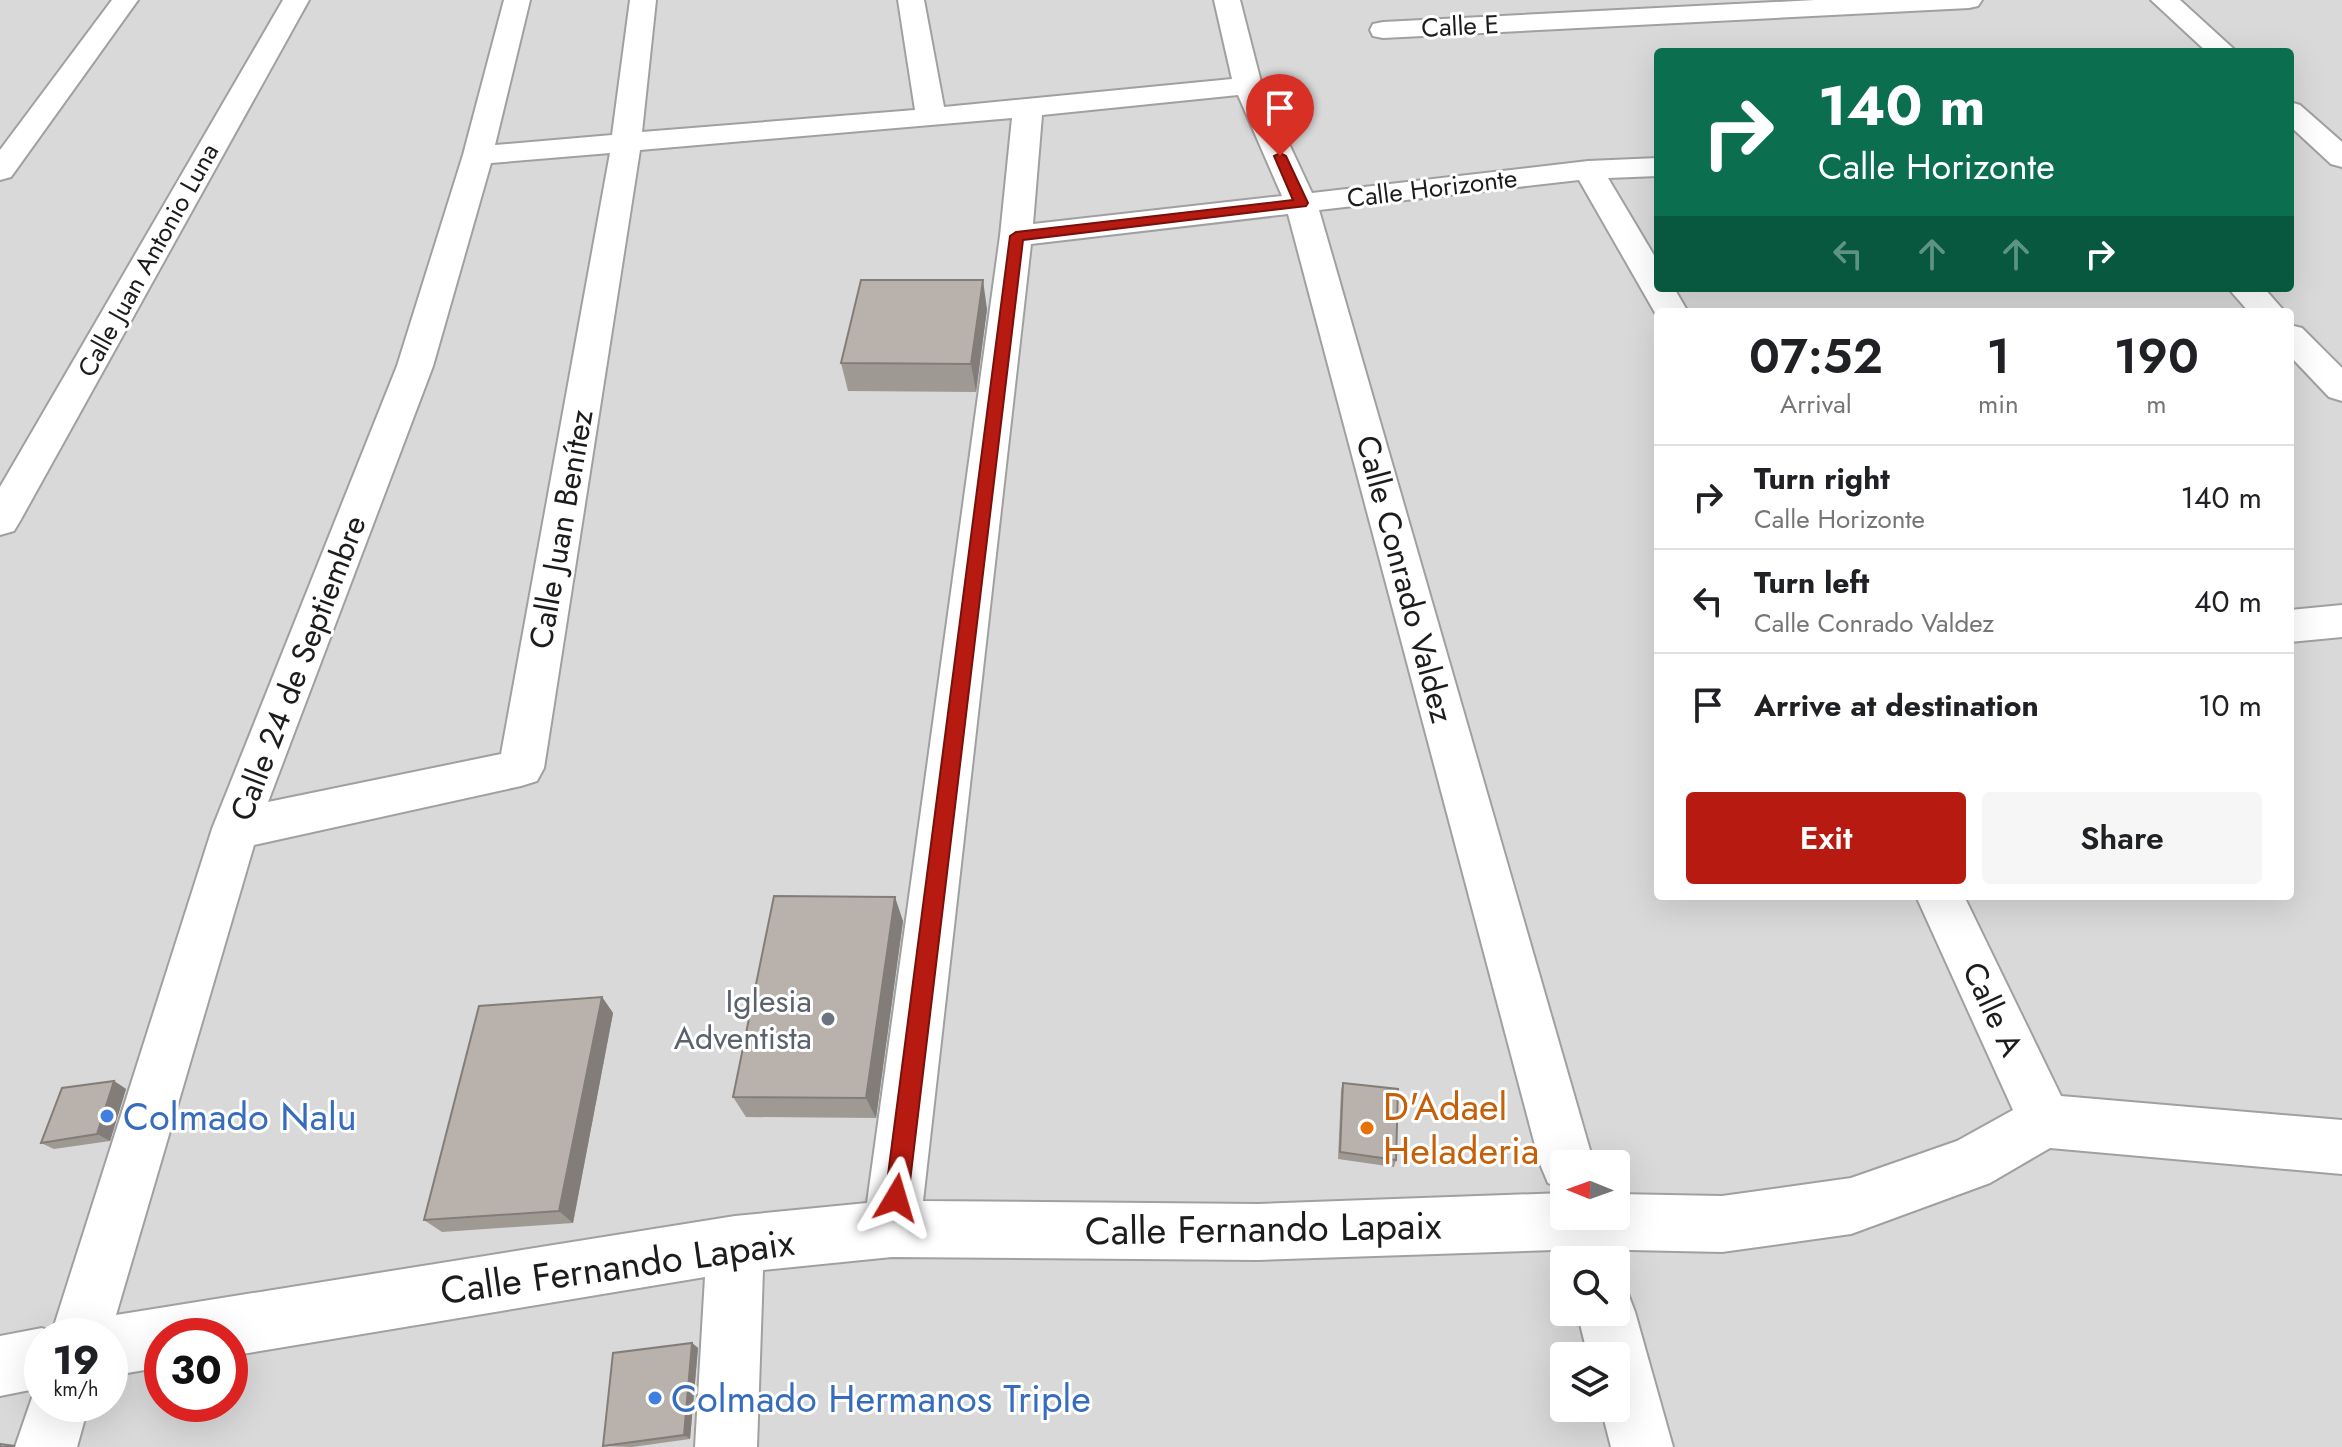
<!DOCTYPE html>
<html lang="en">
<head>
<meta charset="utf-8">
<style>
  :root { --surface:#fff; --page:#f6f6f6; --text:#202124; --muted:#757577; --line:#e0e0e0; --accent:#b71a11 }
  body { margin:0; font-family:Jost,sans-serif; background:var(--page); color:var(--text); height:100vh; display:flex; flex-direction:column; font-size:30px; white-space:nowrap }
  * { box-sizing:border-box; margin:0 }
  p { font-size:26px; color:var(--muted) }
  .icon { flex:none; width:44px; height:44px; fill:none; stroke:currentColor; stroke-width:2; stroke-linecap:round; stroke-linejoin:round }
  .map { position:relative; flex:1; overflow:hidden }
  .sheet { position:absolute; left:1654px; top:308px; width:640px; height:592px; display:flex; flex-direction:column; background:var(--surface); border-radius:8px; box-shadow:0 8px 32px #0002 }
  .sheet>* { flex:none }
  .hud { position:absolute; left:1654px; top:48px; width:640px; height:244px; border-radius:8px; box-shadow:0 8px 32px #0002; background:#0b6e4f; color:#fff; overflow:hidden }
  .needle { width:52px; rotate:271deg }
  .tools { position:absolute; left:1550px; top:1150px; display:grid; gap:16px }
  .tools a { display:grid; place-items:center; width:80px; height:80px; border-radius:8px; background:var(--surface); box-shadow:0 8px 32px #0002; font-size:40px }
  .speed { position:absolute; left:24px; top:1318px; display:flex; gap:16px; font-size:40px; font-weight:700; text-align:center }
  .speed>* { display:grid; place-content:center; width:104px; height:104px; border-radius:50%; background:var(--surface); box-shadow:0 8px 32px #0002; line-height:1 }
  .speed small { font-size:20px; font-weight:400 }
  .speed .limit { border:12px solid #d22; background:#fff; color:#111 }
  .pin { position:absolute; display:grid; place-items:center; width:68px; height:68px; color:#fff; margin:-82px -34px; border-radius:50% 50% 50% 0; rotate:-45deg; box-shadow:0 0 8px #0007 }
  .pin .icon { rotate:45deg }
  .me { position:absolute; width:88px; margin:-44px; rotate:7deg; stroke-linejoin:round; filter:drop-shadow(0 0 6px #0008) }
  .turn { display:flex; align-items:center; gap:28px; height:168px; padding:0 32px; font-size:36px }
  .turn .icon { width:104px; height:104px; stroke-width:2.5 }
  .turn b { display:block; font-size:56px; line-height:68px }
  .lanes { display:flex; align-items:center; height:76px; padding:0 32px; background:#0003; justify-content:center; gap:40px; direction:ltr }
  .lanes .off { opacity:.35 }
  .eta { display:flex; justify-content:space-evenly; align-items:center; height:136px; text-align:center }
  .eta b { font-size:48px; font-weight:600; line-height:56px }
  .primary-button { display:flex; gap:16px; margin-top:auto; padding:16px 32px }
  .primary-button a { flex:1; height:92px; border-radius:8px; background:var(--accent); color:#fff; font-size:32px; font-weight:600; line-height:92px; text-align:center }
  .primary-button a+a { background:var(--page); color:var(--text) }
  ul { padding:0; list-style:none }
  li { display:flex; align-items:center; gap:24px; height:104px; padding:0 32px; border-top:2px solid var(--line) }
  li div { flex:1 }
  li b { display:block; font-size:30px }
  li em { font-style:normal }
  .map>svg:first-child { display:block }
  .residential { fill:#dad9d9; fill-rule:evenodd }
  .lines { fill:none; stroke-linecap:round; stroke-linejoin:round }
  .minor-casing { stroke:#a0a0a0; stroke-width:4 }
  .minor { fill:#fff; fill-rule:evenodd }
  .wall { fill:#9f9994 }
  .shaded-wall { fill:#827d78 }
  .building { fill:#b9b2ac; stroke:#827d78; stroke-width:2 }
  .route { fill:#b71a11; stroke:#77110b; stroke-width:2 }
  .worship-dot { fill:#6b7280; stroke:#fff; stroke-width:3 }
  .shop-dot { fill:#3f7fe0; stroke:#fff; stroke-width:3 }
  .food-dot { fill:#e8710a; stroke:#fff; stroke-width:3 }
  .labels { text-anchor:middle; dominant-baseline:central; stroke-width:6; stroke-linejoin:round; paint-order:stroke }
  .far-street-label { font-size:26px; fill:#1c1c1c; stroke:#fff }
  .street-label { font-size:32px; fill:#1c1c1c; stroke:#fff }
  .worship-label { font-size:32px; fill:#5b616d; stroke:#fff; text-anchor:end }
  .near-food-label { font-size:38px; fill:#c56008; stroke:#fff; text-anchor:start }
  .near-shop-label { font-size:38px; fill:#366cbe; stroke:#fff; text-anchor:start }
  .near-street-label { font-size:38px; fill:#1c1c1c; stroke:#fff }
</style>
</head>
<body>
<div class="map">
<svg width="2342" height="1447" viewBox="0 0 2342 1447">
  <rect width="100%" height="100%" fill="#edeae2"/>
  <path class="residential" d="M 0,0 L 2342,0 L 2342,1447 L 0,1447 ZM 1658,52 L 2290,52 L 2290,288 L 1658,288 ZM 1658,312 L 2290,312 L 2290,896 L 1658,896 ZM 1564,1164 L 1616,1164 L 1616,1216 L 1564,1216 ZM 1564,1260 L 1616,1260 L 1616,1312 L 1564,1312 ZM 42,1336 L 110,1336 L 110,1404 L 42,1404 ZM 162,1336 L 230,1336 L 230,1404 L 162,1404 ZM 1564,1356 L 1616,1356 L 1616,1408 L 1564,1408 Z"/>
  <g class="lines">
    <g class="minor-casing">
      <g id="minor">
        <path d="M 112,0 L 138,0 L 11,177 L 0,180 L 0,150 Z"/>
        <path d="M 283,0 L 309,0 L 20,521 L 14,531 L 0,535 L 0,487 Z"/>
        <path d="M 504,0 L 530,0 L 495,145 L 612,135 L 630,0 L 656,0 L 642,132 L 915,110 L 898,0 L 924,0 L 944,107 L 1232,79 L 1214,0 L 1240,0 L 1262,86 L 1312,193 L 1588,161 L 1658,158 L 1658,176 L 1608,178 L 1658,262 L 1658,288 L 1674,288 L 1688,312 L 1658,312 L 1658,318 L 1579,180 L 1319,210 L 1594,1164 L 1564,1164 L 1564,1190 L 1548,1183 L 1540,1164 L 1288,214 L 1031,244 L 923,1201 L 1258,1204 L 1564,1193 L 1564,1216 L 1616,1216 L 1616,1194 L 1722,1196 L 1851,1178 L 1957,1141 L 2013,1110 L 1916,896 L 1964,896 L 2061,1096 L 2342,1120 L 2342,1174 L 2050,1148 L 1990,1183 L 1851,1234 L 1722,1252 L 1583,1249 L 1258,1260 L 892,1257 L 763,1270 L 757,1447 L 695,1447 L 705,1277 L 230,1356 L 230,1336 L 162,1336 L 162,1367 L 110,1376 L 110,1336 L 42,1336 L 42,1404 L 89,1404 L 77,1447 L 15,1447 L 35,1389 L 0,1396 L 0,1336 L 42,1328 L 52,1332 L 212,829 L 397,366 L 463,155 ZM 1238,95 L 1282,196 L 1033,224 L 1042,115 ZM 1012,118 L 1000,236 L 867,1203 L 735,1216 L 116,1315 L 254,845 L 521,786 L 537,781 L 544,768 L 640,150 ZM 610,153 L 501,754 L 268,802 L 433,366 L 491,163 Z"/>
        <path d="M 1815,0 L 1982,0 L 1978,6 L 1969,8 L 1383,38 L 1373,36 L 1370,30 L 1373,24 L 1383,22 Z"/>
        <path d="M 2151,0 L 2180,0 L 2237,52 L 2207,52 Z"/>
        <path d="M 2290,102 L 2300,105 L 2342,142 L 2342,167 L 2331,164 L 2290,126 Z"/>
        <path d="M 2228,288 L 2264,288 L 2285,312 L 2249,312 Z"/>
        <path d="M 2290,325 L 2302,328 L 2342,368 L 2342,401 L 2329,397 L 2290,356 Z"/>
        <path d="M 2342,605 L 2342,637 L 2290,642 L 2290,610 Z"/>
        <path d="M 1616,1287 L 1627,1291 L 1635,1312 L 1673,1447 L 1611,1447 L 1601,1408 L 1616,1408 L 1616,1356 L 1588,1356 L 1577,1312 L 1616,1312 Z"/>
      </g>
    </g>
    <use href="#minor" class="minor"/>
  </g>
  <g class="wall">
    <path d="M 987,309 L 976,392 L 848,391 L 841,363 Z"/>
    <path d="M 903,921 L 876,1118 L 746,1117 L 733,1097 Z"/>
    <path d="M 602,997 L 613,1013 L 573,1223 L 442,1232 L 424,1220 Z"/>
    <path d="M 114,1081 L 126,1089 L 110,1141 L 54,1149 L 41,1143 Z"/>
    <path d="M 1343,1083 L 1396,1160 L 1394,1167 L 1338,1159 L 1341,1090 Z"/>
    <path d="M 692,1343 L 698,1348 L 690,1439 L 632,1447 L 603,1446 Z"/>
  </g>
  <g class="shaded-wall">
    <path d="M 983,280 L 987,309 L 976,392 L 971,364 Z"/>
    <path d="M 895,897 L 903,921 L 876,1118 L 866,1098 Z"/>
    <path d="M 602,997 L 613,1013 L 573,1223 L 559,1211 Z"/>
    <path d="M 114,1081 L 126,1089 L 110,1141 L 97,1134 Z"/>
    <path d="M 692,1343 L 698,1348 L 690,1439 L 684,1435 Z"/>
  </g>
  <g class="building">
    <path d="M 861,280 L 983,280 L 971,364 L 841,363 Z"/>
    <path d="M 774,896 L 895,897 L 866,1098 L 733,1097 Z"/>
    <path d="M 602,997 L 559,1211 L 424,1220 L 479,1006 Z"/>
    <path d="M 114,1081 L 97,1134 L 41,1143 L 62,1088 Z"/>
    <path d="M 1343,1083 L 1398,1089 L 1396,1160 L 1340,1152 Z"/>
    <path d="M 692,1343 L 684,1435 L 603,1446 L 613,1353 Z"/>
    <path d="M 0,1444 L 15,1446 L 0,1447 Z"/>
  </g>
  <path class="route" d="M 1280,153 L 1286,156 L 1308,203 L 1306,206 L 1023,240 L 908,1198 L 905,1206 L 896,1210 L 888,1206 L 885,1198 L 1010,236 L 1016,232 L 1293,200 L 1274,156 Z"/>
  <circle class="worship-dot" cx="828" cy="1019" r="8"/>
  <g class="shop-dot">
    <circle cx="107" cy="1116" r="8"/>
    <circle cx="655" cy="1398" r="8"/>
  </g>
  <circle class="food-dot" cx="1367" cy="1128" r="8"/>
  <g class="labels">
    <g class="far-street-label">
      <text transform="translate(1460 26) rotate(-3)">Calle E</text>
      <text transform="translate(1432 188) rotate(-7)">Calle Horizonte</text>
      <text transform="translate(148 260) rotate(-61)">Calle Juan Antonio Luna</text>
    </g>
    <g class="street-label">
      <text transform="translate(561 529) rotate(-80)">Calle Juan Benítez</text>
      <text transform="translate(1405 579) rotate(75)">Calle Conrado Valdez</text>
      <text transform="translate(298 668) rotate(-69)">Calle 24 de Septiembre</text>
      <text transform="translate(1993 1009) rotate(65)">Calle A</text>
    </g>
    <g class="worship-label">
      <text x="812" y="1001">Iglesia<tspan x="812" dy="37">Adventista</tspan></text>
    </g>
    <g class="near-food-label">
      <text x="1383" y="1106">D'Adael<tspan x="1383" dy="44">Heladeria</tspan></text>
    </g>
    <g class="near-shop-label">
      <text x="123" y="1116">Colmado Nalu</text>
      <text x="671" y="1398">Colmado Hermanos Triple</text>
    </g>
    <g class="near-street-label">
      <text transform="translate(1263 1228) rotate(-1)">Calle Fernando Lapaix</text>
      <text transform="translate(617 1266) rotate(-8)">Calle Fernando Lapaix</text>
    </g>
  </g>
</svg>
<div class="tools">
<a><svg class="needle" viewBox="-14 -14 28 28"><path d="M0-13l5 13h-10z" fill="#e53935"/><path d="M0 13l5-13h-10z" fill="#757577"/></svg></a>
<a><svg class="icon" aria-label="search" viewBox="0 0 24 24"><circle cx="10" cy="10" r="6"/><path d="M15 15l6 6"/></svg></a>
<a><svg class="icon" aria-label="layers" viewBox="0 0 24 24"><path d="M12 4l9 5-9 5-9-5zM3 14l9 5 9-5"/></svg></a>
</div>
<div class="speed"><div>19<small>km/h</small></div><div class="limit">30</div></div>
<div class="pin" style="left:1280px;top:156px;background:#d93025"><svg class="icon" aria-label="arrive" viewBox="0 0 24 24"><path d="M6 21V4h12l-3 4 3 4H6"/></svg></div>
<svg class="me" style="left:896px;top:1198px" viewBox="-20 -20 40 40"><path d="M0-17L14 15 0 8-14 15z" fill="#b71a11" stroke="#fff" stroke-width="4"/></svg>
<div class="hud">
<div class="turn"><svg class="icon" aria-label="right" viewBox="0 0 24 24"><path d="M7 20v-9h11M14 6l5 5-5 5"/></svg><div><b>140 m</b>Calle Horizonte</div></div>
<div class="lanes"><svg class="icon off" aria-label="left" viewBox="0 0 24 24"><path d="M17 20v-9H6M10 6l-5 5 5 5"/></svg><svg class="icon off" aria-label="ahead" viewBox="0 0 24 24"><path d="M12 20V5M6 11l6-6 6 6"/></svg><svg class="icon off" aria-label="ahead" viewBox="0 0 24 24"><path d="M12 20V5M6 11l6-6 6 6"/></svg><svg class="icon" aria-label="right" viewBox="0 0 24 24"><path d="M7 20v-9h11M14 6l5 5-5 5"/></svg></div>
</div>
<section class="sheet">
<div class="eta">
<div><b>07:52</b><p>Arrival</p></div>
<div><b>1</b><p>min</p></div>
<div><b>190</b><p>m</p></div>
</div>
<ul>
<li><svg class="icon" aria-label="right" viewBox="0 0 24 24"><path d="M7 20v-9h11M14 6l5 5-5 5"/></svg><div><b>Turn right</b><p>Calle Horizonte</p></div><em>140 m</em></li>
<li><svg class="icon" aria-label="left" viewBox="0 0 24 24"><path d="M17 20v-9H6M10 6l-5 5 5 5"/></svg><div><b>Turn left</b><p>Calle Conrado Valdez</p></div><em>40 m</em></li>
<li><svg class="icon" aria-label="arrive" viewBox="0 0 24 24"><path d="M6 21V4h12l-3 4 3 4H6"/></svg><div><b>Arrive at destination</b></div><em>10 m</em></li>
</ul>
<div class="primary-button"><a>Exit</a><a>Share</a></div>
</section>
</div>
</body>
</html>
